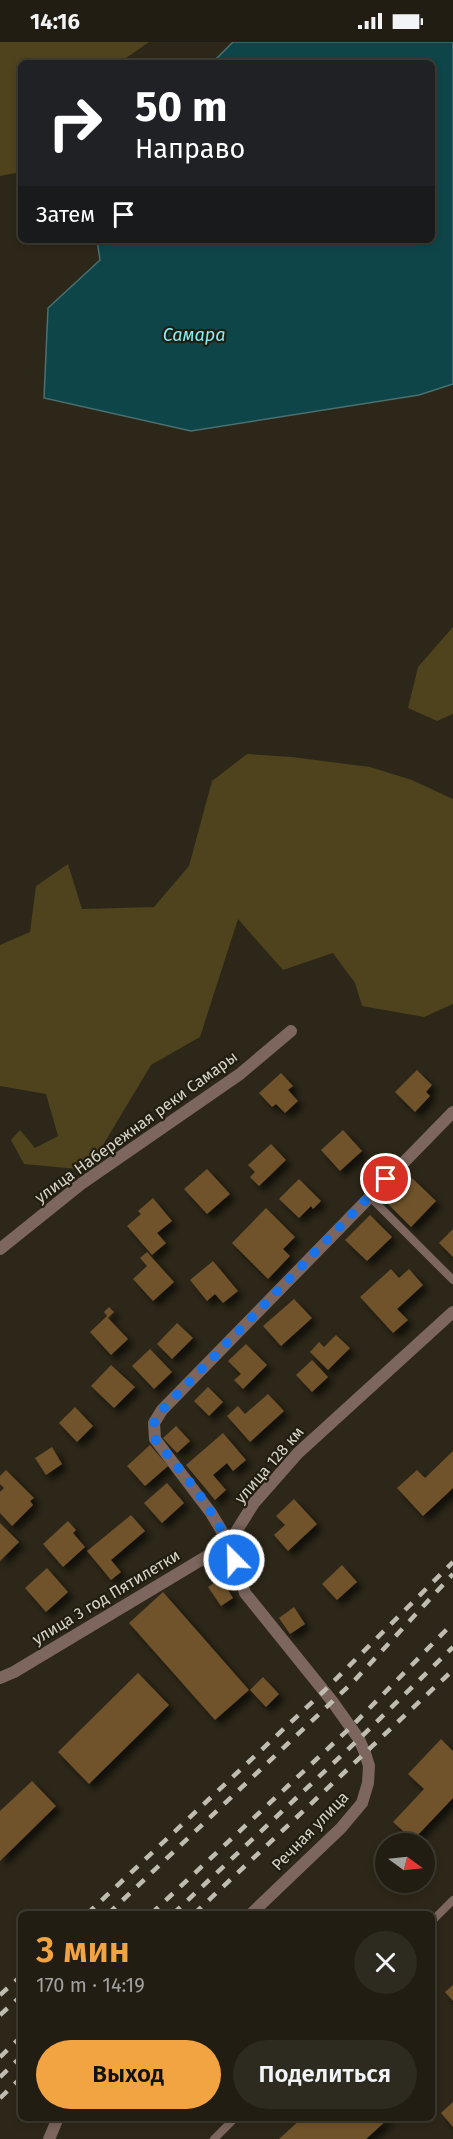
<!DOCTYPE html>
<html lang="ru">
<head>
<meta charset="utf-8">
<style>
  :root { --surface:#211d12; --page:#2d2a20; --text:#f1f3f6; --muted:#a2a29f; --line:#3e3b32; --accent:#f3a442 }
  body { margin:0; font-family:"Fira Sans",sans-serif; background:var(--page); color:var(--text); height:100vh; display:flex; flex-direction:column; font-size:22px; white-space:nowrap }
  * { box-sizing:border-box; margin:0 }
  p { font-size:20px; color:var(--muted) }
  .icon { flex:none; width:33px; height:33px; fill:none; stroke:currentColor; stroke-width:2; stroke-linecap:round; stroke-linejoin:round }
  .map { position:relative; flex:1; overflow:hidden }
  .sheet { position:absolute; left:18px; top:1869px; width:417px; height:210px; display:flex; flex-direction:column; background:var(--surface); border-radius:9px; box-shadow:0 3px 9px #0003,0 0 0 2px var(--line) }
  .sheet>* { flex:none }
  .top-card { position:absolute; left:18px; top:18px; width:417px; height:183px; border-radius:9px; box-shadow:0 3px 9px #0003,0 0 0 2px var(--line); background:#202124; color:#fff; overflow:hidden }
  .needle { width:39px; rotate:105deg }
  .controls { position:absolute; left:375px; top:1791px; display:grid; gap:12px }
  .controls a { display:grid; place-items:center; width:60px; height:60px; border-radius:50%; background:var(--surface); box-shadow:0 3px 9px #0003,0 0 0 2px var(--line); font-size:30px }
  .pin { position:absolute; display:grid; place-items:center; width:51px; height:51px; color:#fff; margin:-26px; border:3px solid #fff; border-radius:50%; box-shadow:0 2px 6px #0007 }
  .me { position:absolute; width:66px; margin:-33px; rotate:337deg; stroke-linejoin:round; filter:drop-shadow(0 0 4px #0008) }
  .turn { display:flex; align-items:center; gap:21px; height:126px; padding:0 18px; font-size:27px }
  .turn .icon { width:78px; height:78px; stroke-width:2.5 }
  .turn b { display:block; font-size:42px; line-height:51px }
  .then { display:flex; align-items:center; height:57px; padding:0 18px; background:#0003; gap:12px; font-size:22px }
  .round { display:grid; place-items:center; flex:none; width:63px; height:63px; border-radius:32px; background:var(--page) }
  .headline { display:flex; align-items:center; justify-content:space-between; height:102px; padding:0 18px }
  h1 { font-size:36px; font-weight:600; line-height:45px; color:var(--accent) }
  .action { display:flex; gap:12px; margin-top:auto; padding:12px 18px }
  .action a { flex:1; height:69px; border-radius:36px; background:var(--accent); color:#111; font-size:24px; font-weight:600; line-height:69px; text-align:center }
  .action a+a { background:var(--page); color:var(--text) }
  .status { display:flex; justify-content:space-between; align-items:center; height:42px; padding:0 30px; background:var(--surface); direction:ltr }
  .status svg { height:16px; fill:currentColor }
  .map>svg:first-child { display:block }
  .green { fill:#4e431c }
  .water { fill:#0e4549; stroke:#4a7070; stroke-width:1.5 }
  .building { fill:#70522b; filter:url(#shadow) }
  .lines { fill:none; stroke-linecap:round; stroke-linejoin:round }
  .service { stroke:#7c665e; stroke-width:8 }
  .minor { stroke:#7c665e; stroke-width:12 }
  .tertiary { stroke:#7c665e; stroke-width:12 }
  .rail { stroke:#bfbcb1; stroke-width:4.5; stroke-dasharray:10 10; stroke-linecap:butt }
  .route { stroke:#1a73e8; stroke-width:10; stroke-dasharray:0 18 }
  .labels { text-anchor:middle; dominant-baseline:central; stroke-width:4.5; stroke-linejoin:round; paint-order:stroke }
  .street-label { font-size:16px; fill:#d7d4ca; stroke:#221e0f }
  .water-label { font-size:18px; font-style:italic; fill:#86eef8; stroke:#221e0f }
</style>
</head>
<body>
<div class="status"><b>14:16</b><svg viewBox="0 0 49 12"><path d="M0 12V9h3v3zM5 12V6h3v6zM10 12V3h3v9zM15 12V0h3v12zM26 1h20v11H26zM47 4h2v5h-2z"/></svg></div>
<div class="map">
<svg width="453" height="2097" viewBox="0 0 453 2097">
  <defs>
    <filter id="shadow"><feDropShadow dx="5.5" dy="5.5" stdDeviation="3" flood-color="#0009"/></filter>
  </defs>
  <rect width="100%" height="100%" fill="#2c2718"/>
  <g class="green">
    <path d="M 0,0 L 149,0 L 119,21 L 21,21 L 21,130 L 0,134 Z"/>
    <path d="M 453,585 L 453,672 L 437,679 L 408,666 L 418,625 Z"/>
    <path d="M 247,712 L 292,715 L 370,725 L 412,738 L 453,757 L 453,962 L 424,975 L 362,964 L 355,941 L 333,911 L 283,928 L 238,877 L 200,995 L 151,1023 L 88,1128 L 24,1122 L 11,1098 L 20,1088 L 35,1106 L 58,1094 L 46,1052 L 0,1044 L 0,903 L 30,890 L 36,844 L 68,822 L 82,867 L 154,865 L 189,824 L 212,739 Z"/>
  </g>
  <path class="water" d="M 233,0 L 453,0 L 453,342 L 419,353 L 191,389 L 44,356 L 48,266 L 100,218 L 97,198 L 432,198 L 432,21 L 212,21 Z"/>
  <g class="building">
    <path d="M 417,1028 L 432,1043 L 426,1050 L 430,1054 L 415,1070 L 395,1050 Z"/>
    <path d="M 281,1031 L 293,1044 L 288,1048 L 298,1059 L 285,1071 L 276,1062 L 272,1065 L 259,1051 Z"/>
    <path d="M 343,1088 L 362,1109 L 340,1129 L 321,1108 Z"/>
    <path d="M 271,1102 L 286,1118 L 259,1144 L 250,1135 L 255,1130 L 248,1123 Z"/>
    <path d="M 207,1127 L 230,1152 L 207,1172 L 184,1147 Z"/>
    <path d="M 412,1136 L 436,1159 L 411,1185 L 387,1161 Z"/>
    <path d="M 299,1137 L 321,1159 L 313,1167 L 311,1164 L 299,1176 L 279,1157 Z"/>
    <path d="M 153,1156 L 172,1179 L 157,1191 L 166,1201 L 152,1213 L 127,1184 L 141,1172 L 138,1169 Z"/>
    <path d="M 266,1166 L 295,1195 L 283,1207 L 290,1214 L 268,1237 L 232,1201 Z"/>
    <path d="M 370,1173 L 392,1195 L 367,1219 L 345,1198 Z"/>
    <path d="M 453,1187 L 453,1215 L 439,1201 Z"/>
    <path d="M 147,1210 L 174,1240 L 153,1259 L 133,1237 L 147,1224 L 140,1216 Z"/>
    <path d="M 213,1219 L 238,1249 L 223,1261 L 215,1252 L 207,1259 L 190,1238 Z"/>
    <path d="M 391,1227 L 399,1236 L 409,1227 L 423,1243 L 397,1267 L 408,1278 L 393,1291 L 360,1255 Z"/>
    <path d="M 294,1257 L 312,1276 L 281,1304 L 263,1284 Z"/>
    <path d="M 109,1265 L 114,1270 L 108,1276 L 128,1297 L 111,1313 L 90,1290 L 107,1274 L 104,1270 Z"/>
    <path d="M 177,1281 L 193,1296 L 172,1317 L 157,1302 Z"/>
    <path d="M 336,1293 L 350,1306 L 328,1328 L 310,1310 L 319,1300 L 324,1305 Z"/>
    <path d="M 246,1302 L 267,1323 L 243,1347 L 234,1338 L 241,1332 L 228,1319 Z"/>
    <path d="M 150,1307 L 172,1330 L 154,1347 L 132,1324 Z"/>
    <path d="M 312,1318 L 328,1335 L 312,1350 L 296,1333 Z"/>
    <path d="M 111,1323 L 135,1345 L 114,1366 L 91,1344 Z"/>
    <path d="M 208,1345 L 223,1360 L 209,1374 L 194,1359 Z"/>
    <path d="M 268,1352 L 284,1369 L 250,1400 L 227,1374 L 238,1364 L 245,1372 Z"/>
    <path d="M 75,1365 L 93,1384 L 77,1400 L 59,1381 Z"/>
    <path d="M 176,1384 L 190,1399 L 177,1411 L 163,1396 Z"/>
    <path d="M 223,1391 L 246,1418 L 233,1429 L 227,1421 L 213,1433 L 226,1448 L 215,1458 L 186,1423 Z"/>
    <path d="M 150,1403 L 168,1424 L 145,1444 L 127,1424 Z"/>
    <path d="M 52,1405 L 62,1422 L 46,1433 L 35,1416 Z"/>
    <path d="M 453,1409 L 453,1446 L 423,1474 L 397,1446 L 417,1428 L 425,1436 Z"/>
    <path d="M 6,1428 L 34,1456 L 30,1459 L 33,1463 L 12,1484 L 0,1471 L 0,1450 L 4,1446 L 0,1442 L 0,1434 Z"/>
    <path d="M 167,1441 L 184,1461 L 162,1481 L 144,1461 Z"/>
    <path d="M 294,1457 L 317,1482 L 288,1509 L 274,1493 L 285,1483 L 276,1474 Z"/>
    <path d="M 131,1473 L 145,1489 L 111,1518 L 121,1530 L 111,1538 L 87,1509 Z"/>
    <path d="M 68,1479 L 76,1488 L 73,1491 L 85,1505 L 63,1525 L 43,1502 Z"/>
    <path d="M 0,1481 L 19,1500 L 0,1519 Z"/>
    <path d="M 342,1523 L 357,1540 L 337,1558 L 322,1542 Z"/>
    <path d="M 47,1526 L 68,1550 L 46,1570 L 25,1546 Z"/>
    <path d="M 221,1537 L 233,1556 L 221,1564 L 208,1545 Z"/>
    <path d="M 163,1550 L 249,1648 L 215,1678 L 129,1581 Z"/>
    <path d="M 294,1565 L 305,1582 L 290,1592 L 279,1576 Z"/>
    <path d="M 138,1631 L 169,1663 L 89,1742 L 58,1710 Z"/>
    <path d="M 263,1635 L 279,1652 L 266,1665 L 250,1648 Z"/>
    <path d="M 441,1697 L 453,1709 L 453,1756 L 413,1798 L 393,1780 L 424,1747 L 408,1732 Z"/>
    <path d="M 32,1739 L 56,1764 L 0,1819 L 0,1769 Z"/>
    <path d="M 453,1943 L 453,1959 L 445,1950 Z"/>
    <path d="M 453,2060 L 453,2085 L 441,2071 Z"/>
    <path d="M 302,2076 L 389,2076 L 366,2097 L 279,2097 Z"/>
  </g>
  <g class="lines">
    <g class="service">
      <path d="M 369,1154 L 453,1238"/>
      <path d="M 432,1879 L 453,1858"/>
      <path d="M 214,2097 L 235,2076"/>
    </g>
    <g class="minor">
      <path d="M 0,1207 L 81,1142 L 240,1032 L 291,989"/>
      <path d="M 0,1636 L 14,1630 L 229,1501 L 211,1471 L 155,1397 L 154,1381 L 162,1368 L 453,1070"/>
    </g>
    <g class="tertiary">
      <path d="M 251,1872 L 341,1786 L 362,1761 L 368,1741 L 369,1724 L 365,1711 L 359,1697 L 332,1659 L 245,1551 L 229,1501 L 254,1461 L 298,1411 L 453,1270"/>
      <path d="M 49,2097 L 58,2076"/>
    </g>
    <g class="rail">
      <path d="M 87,1872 L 324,1649 L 453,1520"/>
      <path d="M 108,1872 L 354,1639 L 453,1532"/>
      <path d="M 151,1872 L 351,1685 L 453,1581"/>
      <path d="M 173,1872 L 359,1697 L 453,1605"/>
      <path d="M 194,1872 L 453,1628"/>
      <path d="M 0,1953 L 21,1934"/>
      <path d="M 0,1973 L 21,1954"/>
      <path d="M 0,2015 L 21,1995"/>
      <path d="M 0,2035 L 21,2015"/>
      <path d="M 0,2056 L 21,2036"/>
    </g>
  </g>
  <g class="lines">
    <path class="route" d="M 234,1518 C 220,1472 184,1434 155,1397 L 154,1381 L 162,1368 L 386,1137"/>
  </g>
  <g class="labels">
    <g class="street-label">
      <text transform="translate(136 1085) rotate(-36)">улица Набережная реки Самары</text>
      <text transform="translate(269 1423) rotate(-49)">улица 128 км</text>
      <text transform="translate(106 1555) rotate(-31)">улица 3 год Пятилетки</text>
      <text transform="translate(310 1789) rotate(-46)">Речная улица</text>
    </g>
    <g class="water-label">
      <text x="194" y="293">Самара</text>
    </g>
  </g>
</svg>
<div class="controls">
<a><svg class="needle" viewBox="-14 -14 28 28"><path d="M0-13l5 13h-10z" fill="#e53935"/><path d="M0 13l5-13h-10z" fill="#a2a29f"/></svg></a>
</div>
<div class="pin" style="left:386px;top:1137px;background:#d93025"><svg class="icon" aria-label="arrive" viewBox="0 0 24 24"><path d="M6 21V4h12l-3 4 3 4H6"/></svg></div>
<svg class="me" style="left:234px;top:1518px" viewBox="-20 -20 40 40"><circle r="17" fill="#1a73e8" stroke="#fff" stroke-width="3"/><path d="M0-11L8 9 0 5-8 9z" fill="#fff"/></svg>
<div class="top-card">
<div class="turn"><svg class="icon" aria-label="right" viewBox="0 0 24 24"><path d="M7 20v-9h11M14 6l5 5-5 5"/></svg><div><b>50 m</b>Направо</div></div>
<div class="then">Затем<svg class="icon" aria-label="arrive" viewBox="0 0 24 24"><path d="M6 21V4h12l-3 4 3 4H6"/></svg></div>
</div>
<section class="sheet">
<div class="headline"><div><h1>3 мин</h1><p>170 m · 14:19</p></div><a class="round"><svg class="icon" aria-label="close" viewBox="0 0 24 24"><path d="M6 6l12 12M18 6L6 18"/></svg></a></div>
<div class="action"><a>Выход</a><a>Поделиться</a></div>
</section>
</div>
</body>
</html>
